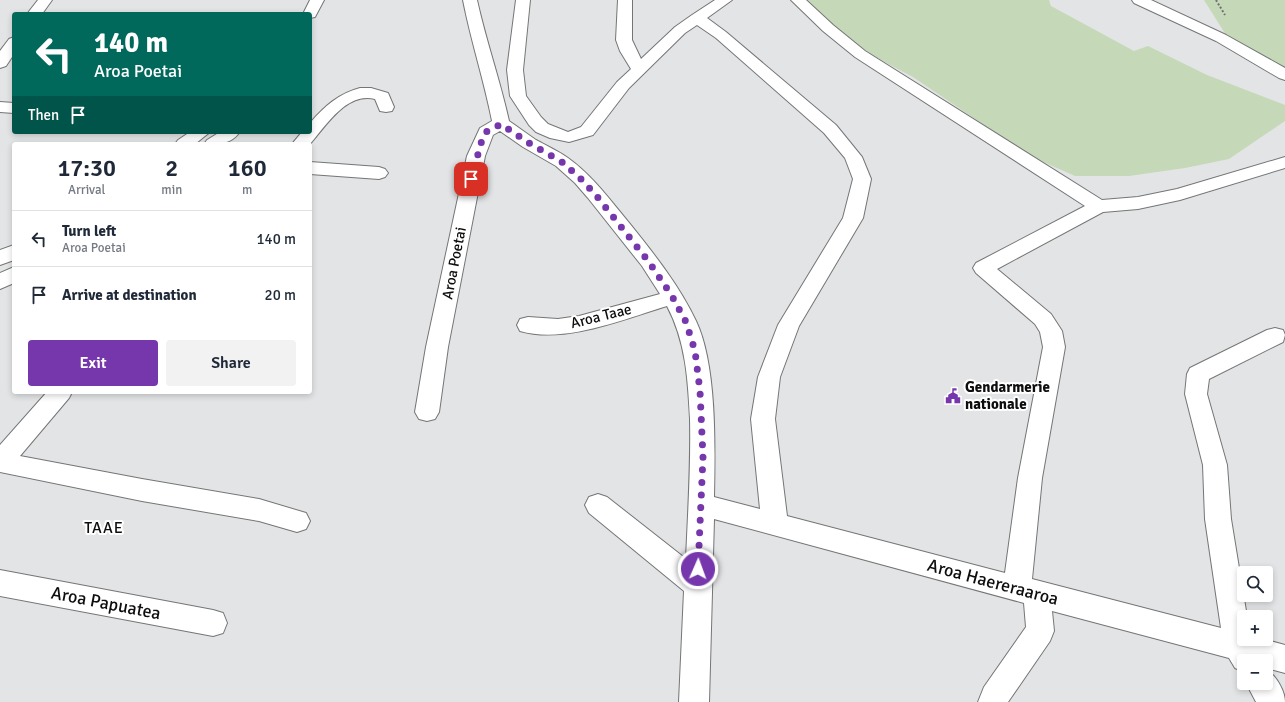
<!DOCTYPE html>
<html lang="en">
<head>
<meta charset="utf-8">
<style>
  :root { --surface:#fff; --page:#f2f2f3; --text:#1f2937; --muted:#747a83; --line:#e0e1e3; --accent:#7637ac }
  body { margin:0; font-family:Signika,sans-serif; background:var(--page); color:var(--text); height:100vh; display:flex; flex-direction:column; font-size:15px; white-space:nowrap }
  * { box-sizing:border-box; margin:0 }
  p { font-size:13px; color:var(--muted) }
  .icon { flex:none; width:22px; height:22px; fill:none; stroke:currentColor; stroke-width:2; stroke-linecap:round; stroke-linejoin:round }
  .map { position:relative; flex:1; overflow:hidden }
  .drawer { position:absolute; left:12px; top:142px; width:300px; height:252px; display:flex; flex-direction:column; background:var(--surface); border-radius:4px; box-shadow:0 2px 6px #0003 }
  .drawer>* { flex:none }
  .guide { position:absolute; left:12px; top:12px; width:300px; height:122px; border-radius:4px; box-shadow:0 2px 6px #0003; background:#00695c; color:#fff; overflow:hidden }
  .fabs { position:absolute; left:1237px; top:566px; display:grid; gap:8px }
  .fabs a { display:grid; place-items:center; width:36px; height:36px; border-radius:4px; background:var(--surface); box-shadow:0 2px 6px #0003; font-size:20px }
  .pin { position:absolute; display:grid; place-items:center; width:34px; height:34px; color:#fff; margin:-17px; border-radius:8px; box-shadow:0 2px 6px #0006 }
  .me { position:absolute; width:44px; margin:-22px; rotate:2deg; stroke-linejoin:round; filter:drop-shadow(0 0 3px #0008) }
  .turn { display:flex; align-items:center; gap:14px; height:84px; padding:0 16px; font-size:18px }
  .turn .icon { width:52px; height:52px; stroke-width:2.5 }
  .turn b { display:block; font-size:28px; line-height:34px }
  .then { display:flex; align-items:center; height:38px; padding:0 16px; background:#0003; gap:8px; font-size:15px }
  .eta { display:flex; justify-content:space-evenly; align-items:center; height:68px; text-align:center }
  .eta b { font-size:24px; font-weight:600; line-height:28px }
  .cta { display:flex; gap:8px; margin-top:auto; padding:8px 16px }
  .cta a { flex:1; height:46px; border-radius:4px; background:var(--accent); color:#fff; font-size:16px; font-weight:600; line-height:46px; text-align:center }
  .cta a+a { background:var(--page); color:var(--text) }
  ul { padding:0; list-style:none }
  li { display:flex; align-items:center; gap:12px; height:56px; padding:0 16px; border-top:1px solid var(--line) }
  li div { flex:1 }
  li b { display:block; font-size:15px }
  li em { font-style:normal }
  .map>svg:first-child { display:block }
  .green { fill:#c5d9b8 }
  .lines { fill:none; stroke-linecap:round; stroke-linejoin:round }
  .street-casing { stroke:#747576; stroke-width:2 }
  .path { stroke:#6e6f6f; stroke-width:2; stroke-dasharray:2 2; stroke-linecap:butt }
  .street { fill:#fff; fill-rule:evenodd }
  .route { stroke:#7637ac; stroke-width:7; stroke-dasharray:0 12.6 }
  .labels { text-anchor:middle; dominant-baseline:central; stroke-width:4; stroke-linejoin:round; paint-order:stroke }
  .street-label { font-size:15px; fill:#0e0e0e; stroke:#fff }
  .poi-label { font-size:15px; font-weight:bold; fill:#0e0e0e; stroke:#fff; text-anchor:start }
  .neighbourhood-label { font-size:16px; letter-spacing:1px; fill:#0e0e0e; stroke:#fff }
  .near-street-label { font-size:18px; fill:#0e0e0e; stroke:#fff }
</style>
</head>
<body>
<div class="map">
<svg width="1285" height="702" viewBox="0 0 1285 702">
  <rect width="100%" height="100%" fill="#e3e4e5"/>
  <g class="green">
    <path d="M 800,0 L 1049,0 L 1051,6 L 1134,51 L 1148,46 L 1207,75 L 1285,105 L 1285,121 L 1229,159 L 1185,168 L 1129,176 L 1075,176 L 1030,156 L 913,77 L 877,58 L 805,8 Z"/>
    <path d="M 1204,0 L 1285,0 L 1285,75 L 1226,35 Z"/>
  </g>
  <g class="lines">
    <g class="street-casing">
      <g id="street">
        <path d="M 38,0 L 52,0 L 42,14 L 27,14 Z"/>
        <path d="M 310,0 L 324,0 L 315,17 L 310,18 L 310,14 L 303,14 Z"/>
        <path d="M 463,0 L 477,0 C 486,41 500,80 509,121 C 518,127 527,134 536,140 C 547,146 558,151 568,158 C 592,175 611,201 630,224 C 654,254 679,285 696,321 C 717,365 715,448 714,497 L 760,509 L 751,419 L 758,377 L 778,325 L 843,218 L 853,179 L 845,158 L 824,133 L 716,38 L 697,25 L 685,33 L 629,88 L 593,135 L 569,142 L 550,138 L 536,132 L 529,125 L 510,96 L 507,70 L 516,0 L 530,0 L 523,70 L 526,96 L 541,117 L 548,124 L 568,132 L 581,127 L 617,82 L 631,69 L 620,51 L 616,40 L 618,0 L 632,0 L 632,40 L 641,59 L 675,27 L 692,15 L 715,0 L 732,0 L 707,18 L 726,32 L 836,125 L 862,157 L 871,179 L 863,218 L 799,326 L 780,377 L 775,419 L 787,516 L 1005,573 L 1018,478 L 1043,347 L 1040,332 L 1035,324 L 976,273 L 973,268 L 976,263 L 1085,206 L 855,57 L 823,31 L 791,0 L 806,0 L 833,25 L 865,51 L 1102,200 L 1138,197 L 1177,189 L 1285,157 L 1285,168 L 1180,200 L 1138,209 L 1103,212 L 997,269 L 1051,314 L 1062,331 L 1065,347 L 1042,478 L 1032,579 L 1221,628 L 1205,519 L 1203,465 L 1185,394 L 1187,374 L 1190,368 L 1267,330 L 1275,328 L 1283,330 L 1285,335 L 1283,342 L 1209,379 L 1207,394 L 1227,465 L 1231,519 L 1247,617 L 1244,617 L 1244,639 L 1263,639 L 1285,645 L 1285,673 L 1266,668 L 1266,661 L 1244,661 L 1244,672 L 1235,668 L 1229,658 L 1052,611 L 1054,631 L 1050,641 L 1008,702 L 978,702 L 984,687 L 1026,627 L 1024,603 L 714,519 L 709,702 L 679,702 L 684,591 L 589,513 L 585,505 L 589,497 L 598,494 L 607,497 L 686,559 C 688,512 691,466 690,419 C 688,380 686,342 667,306 C 624,319 565,344 520,331 L 517,325 L 520,319 L 528,317 L 558,319 L 579,316 L 660,294 L 642,266 L 588,198 L 575,183 L 556,166 L 523,147 L 500,131 L 493,135 L 485,156 L 448,347 L 439,412 L 435,419 L 427,421 L 419,419 L 415,412 L 426,347 L 467,156 L 480,128 L 492,121 C 484,80 471,41 463,0 Z"/>
        <path d="M 1132,0 L 1151,0 L 1226,35 L 1285,68 L 1285,80 L 1279,78 L 1216,41 L 1134,3 Z"/>
        <path d="M 14,37 L 14,54 L 6,66 L 0,68 L 0,51 L 9,39 Z"/>
        <path d="M 360,88 L 371,88 L 388,93 L 394,107 L 392,111 L 386,112 L 380,111 L 375,99 C 346,92 326,126 310,144 L 292,144 L 302,132 L 310,132 L 310,123 C 325,106 338,94 360,88 Z"/>
        <path d="M 0,102 L 14,103 L 14,113 L 0,112 Z"/>
        <path d="M 190,132 L 210,132 L 195,144 L 175,144 L 178,140 Z"/>
        <path d="M 220,132 L 239,133 C 230,145 218,144 204,144 L 207,140 Z"/>
        <path d="M 310,162 L 379,167 L 385,169 L 388,173 L 385,177 L 379,179 L 310,174 Z"/>
        <path d="M 14,245 L 14,260 L 0,265 L 0,250 Z"/>
        <path d="M 14,267 L 14,283 L 0,289 L 0,273 Z"/>
        <path d="M 47,392 L 72,392 L 69,398 L 20,456 L 142,479 L 259,499 L 306,513 L 310,521 L 306,529 L 297,532 L 259,521 L 142,501 L 0,472 L 0,445 Z"/>
        <path d="M 0,570 L 213,610 L 223,613 L 227,623 L 223,633 L 213,636 L 0,596 Z"/>
        <path d="M 1266,670 C 1276,675 1285,691 1285,702 L 1256,702 L 1246,683 L 1266,683 Z"/>
      </g>
    </g>
    <path class="path" d="M 1216,0 L 1225,15"/>
    <use href="#street" class="street"/>
  </g>
  <g class="lines">
    <path class="route" d="M 471,179 L 482,140 L 486,132 L 501,124 L 529,143 L 562,162 L 581,179 L 595,194 L 649,262 L 672,296 L 686,322 L 695,351 L 700,391 L 703,457 L 698,569"/>
  </g>
  <defs>
    <g id="civic-bare" transform="scale(1.2)"><path d="M-.6-6.5H3V-4.5H.6V-3L4-1V1h2V6H-6V1h2V-1L-.6-3ZM-1.2 2.5V6h2.4V2.5Z" fill="#7637ac" stroke="#fff" stroke-width="2.5" paint-order="stroke"/></g>
  </defs>
  <g fill-rule="evenodd">
    <use href="#civic-bare" x="953" y="396"/>
  </g>
  <g class="labels">
    <g class="street-label">
      <text transform="translate(454 263) rotate(-79)">Aroa Poetai</text>
      <text transform="translate(601 316) rotate(-14)">Aroa Taae</text>
    </g>
    <g class="poi-label">
      <text x="965" y="387">Gendarmerie<tspan x="965" dy="17">nationale</tspan></text>
    </g>
    <g class="neighbourhood-label">
      <text x="104" y="528">TAAE</text>
    </g>
    <g class="near-street-label">
      <text transform="translate(993 582) rotate(15)">Aroa Haereraaroa</text>
      <text transform="translate(106 603) rotate(11)">Aroa Papuatea</text>
    </g>
  </g>
</svg>
<div class="fabs">
<a><svg class="icon" aria-label="search" viewBox="0 0 24 24"><circle cx="10" cy="10" r="6"/><path d="M15 15l6 6"/></svg></a>
<a>+</a>
<a>−</a>
</div>
<div class="pin" style="left:471px;top:179px;background:#d93025"><svg class="icon" aria-label="arrive" viewBox="0 0 24 24"><path d="M6 21V4h12l-3 4 3 4H6"/></svg></div>
<svg class="me" style="left:698px;top:569px" viewBox="-20 -20 40 40"><circle r="17" fill="#7637ac" stroke="#fff" stroke-width="3"/><path d="M0-11L8 9 0 5-8 9z" fill="#fff"/></svg>
<div class="guide">
<div class="turn"><svg class="icon" aria-label="left" viewBox="0 0 24 24"><path d="M17 20v-9H6M10 6l-5 5 5 5"/></svg><div><b>140 m</b>Aroa Poetai</div></div>
<div class="then">Then<svg class="icon" aria-label="arrive" viewBox="0 0 24 24"><path d="M6 21V4h12l-3 4 3 4H6"/></svg></div>
</div>
<section class="drawer">
<div class="eta">
<div><b>17:30</b><p>Arrival</p></div>
<div><b>2</b><p>min</p></div>
<div><b>160</b><p>m</p></div>
</div>
<ul>
<li><svg class="icon" aria-label="left" viewBox="0 0 24 24"><path d="M17 20v-9H6M10 6l-5 5 5 5"/></svg><div><b>Turn left</b><p>Aroa Poetai</p></div><em>140 m</em></li>
<li><svg class="icon" aria-label="arrive" viewBox="0 0 24 24"><path d="M6 21V4h12l-3 4 3 4H6"/></svg><div><b>Arrive at destination</b></div><em>20 m</em></li>
</ul>
<div class="cta"><a>Exit</a><a>Share</a></div>
</section>
</div>
</body>
</html>
